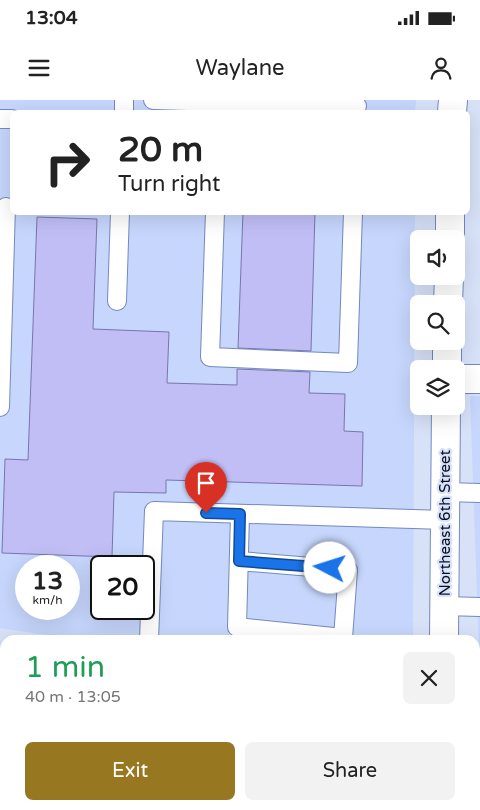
<!DOCTYPE html>
<html lang="en">
<head>
<meta charset="utf-8">
<style>
  :root { --surface:#fff; --page:#f2f2f2; --text:#222; --muted:#767676; --accent:#977720 }
  body { margin:0; font-family:"Varela Round",sans-serif; background:var(--page); color:var(--text); height:100vh; display:flex; flex-direction:column; font-size:19px; white-space:nowrap }
  * { box-sizing:border-box; margin:0 }
  p { font-size:16px; color:var(--muted) }
  .icon { flex:none; width:28px; height:28px; fill:none; stroke:currentColor; stroke-width:2; stroke-linecap:round; stroke-linejoin:round }
  .map { position:relative; flex:1; overflow:hidden }
  .drawer { position:absolute; left:0px; top:535px; width:480px; height:175px; display:flex; flex-direction:column; background:var(--surface); border-radius:15px 15px 0 0; box-shadow:0 5px 20px #0002 }
  .drawer>* { flex:none }
  .guide { position:absolute; left:10px; top:10px; width:460px; height:105px; border-radius:8px; box-shadow:0 5px 20px #0002; background:#fff; color:var(--text); overflow:hidden }
  .controls { position:absolute; left:410px; top:130px; display:grid; gap:10px }
  .controls a { display:grid; place-items:center; width:55px; height:55px; border-radius:8px; background:var(--surface); box-shadow:0 5px 20px #0002; font-size:25px }
  .speed { position:absolute; left:15px; top:455px; display:flex; gap:10px; font-size:25px; font-weight:700; text-align:center }
  .speed>* { display:grid; place-content:center; width:65px; height:65px; border-radius:50%; background:var(--surface); box-shadow:0 5px 20px #0002; line-height:1 }
  .speed small { font-size:12px; font-weight:400 }
  .speed .limit { border:2px solid #111; border-radius:8px; background:#fff; color:#111 }
  .pin { position:absolute; display:grid; place-items:center; width:42px; height:42px; color:#fff; margin:-51px -21px; border-radius:50% 50% 50% 0; rotate:-45deg; box-shadow:0 0 5px #0007 }
  .pin .icon { rotate:45deg }
  .me { position:absolute; width:55px; margin:-28px; rotate:275deg; stroke-linejoin:round; filter:drop-shadow(0 0 4px #0008) }
  .turn { display:flex; align-items:center; gap:18px; height:105px; padding:0 25px; font-size:22px }
  .turn .icon { width:65px; height:65px; stroke-width:2.5 }
  .turn b { display:block; font-size:35px; line-height:42px }
  .round { display:grid; place-items:center; flex:none; width:52px; height:52px; border-radius:8px; background:var(--page) }
  .summary { display:flex; align-items:center; justify-content:space-between; height:85px; padding:0 25px }
  h1 { font-size:30px; font-weight:600; line-height:38px; color:#1e9e55 }
  .cta { display:flex; gap:10px; margin-top:auto; padding:10px 25px }
  .cta a { flex:1; height:58px; border-radius:8px; background:var(--accent); color:#fff; font-size:20px; font-weight:600; line-height:58px; text-align:center }
  .cta a+a { background:var(--page); color:var(--text) }
  .status { display:flex; justify-content:space-between; align-items:center; height:35px; padding:0 25px; background:var(--surface); direction:ltr }
  .status svg { height:14px; fill:currentColor }
  header { display:flex; justify-content:space-between; align-items:center; height:65px; padding:0 25px; background:var(--surface); font-size:22px; font-weight:600 }
  .map>svg:first-child { display:block }
  .built { fill:#c6d6fc; fill-rule:evenodd }
  .building { fill:#c1bef6; stroke:#7a75ac }
  .lines { fill:none; stroke-linecap:round; stroke-linejoin:round }
  .lane-casing { stroke:#7489bc; stroke-width:20 }
  .street-casing { stroke:#7489bc; stroke-width:30 }
  .primary-casing { stroke:#a1605f; stroke-width:30 }
  .path { stroke:#99a2b8; stroke-width:3; stroke-dasharray:2.5 4; stroke-linecap:butt }
  .lane { stroke:#fff; stroke-width:18 }
  .street { stroke:#fff; stroke-width:28 }
  .primary { stroke:#f8bab3; stroke-width:28 }
  .route-casing { stroke:#114b97; stroke-width:12 }
  .route { stroke:#1a73e8; stroke-width:9 }
  .labels { text-anchor:middle; dominant-baseline:central; stroke-width:4.5; stroke-linejoin:round; paint-order:stroke }
  .street-label { font-size:15px; fill:#080f22; stroke:#d7e1f8 }
</style>
</head>
<body>
<div class="status"><b>13:04</b><svg viewBox="0 0 49 12"><path d="M0 12V9h3v3zM5 12V6h3v6zM10 12V3h3v9zM15 12V0h3v12zM26 1h20v11H26zM47 4h2v5h-2z"/></svg></div>
<header><svg class="icon" aria-label="menu" viewBox="0 0 24 24"><path d="M4 6h16M4 12h16M4 18h16"/></svg>Waylane<svg class="icon" aria-label="person" viewBox="0 0 24 24"><circle cx="12" cy="8" r="4"/><path d="M4 21q1-7 8-7t8 7"/></svg></header>
<div class="map">
<svg width="480" height="710" viewBox="0 0 480 710">
  <rect width="100%" height="100%" fill="#d7e1f8"/>
  <g class="built">
    <path d="M 0,0 L 416,0 L 415,12 L 12,12 L 12,112 L 415,113 L 413,537 L 411,540 L 79,540 L 0,528 ZM 26,466 L 69,466 L 69,509 L 26,509 ZM 101,466 L 144,466 L 144,509 L 101,509 Z"/>
    <path d="M 470,296 L 480,296 L 480,581 Z"/>
  </g>
  <g class="building">
    <path d="M 243,112 L 315,112 L 311,251 L 238,248 Z"/>
    <path d="M 37,117 L 97,119 L 93,229 L 169,232 L 167,283 L 237,285 L 237,269 L 310,272 L 309,293 L 345,294 L 344,331 L 363,332 L 362,386 L 166,380 L 166,393 L 114,392 L 112,457 L 2,453 L 5,359 L 28,360 Z"/>
  </g>
  <g class="lines">
    <g class="lane-casing">
      <g id="lane">
        <path d="M 153,0 L 357,6"/>
        <path d="M 124,12 L 124,0"/>
        <path d="M 0,19 L 12,19"/>
        <path d="M 215,112 L 210,257 L 348,263 L 353,112"/>
        <path d="M 117,201 L 120,112"/>
        <path d="M 0,307 L 6,107"/>
        <path d="M 445,392 L 480,393"/>
        <path d="M 239,461 L 348,470 L 343,538 L 237,527 L 240,414"/>
        <path d="M 444,506 L 480,507"/>
        <path d="M 149,540 L 154,411 L 445,420"/>
        <path d="M 84,710 L 84,705"/>
      </g>
    </g>
    <g class="street-casing">
      <g id="street">
        <path d="M 452,12 L 453,0"/>
        <path d="M 450,139 L 450,112"/>
        <path d="M 448,204 L 449,176"/>
        <path d="M 447,269 L 447,241"/>
        <path d="M 456,279 L 480,279"/>
        <path d="M 444,540 L 446,306"/>
        <path d="M 442,710 L 443,705"/>
      </g>
    </g>
    <g class="primary-casing">
      <g id="primary">
        <path d="M 0,572 L 5,573"/>
        <path d="M 475,647 L 480,648"/>
        <path d="M 0,652 L 5,653"/>
        <path d="M 352,705 L 386,710"/>
      </g>
    </g>
    <path class="path" d="M 475,584 L 480,585"/>
    <use href="#lane" class="lane"/>
    <use href="#street" class="street"/>
    <use href="#primary" class="primary"/>
  </g>
  <g class="lines">
    <g class="route-casing">
      <path id="route" d="M 206,413 L 240,414 L 239,461 L 330,468"/>
    </g>
    <use href="#route" class="route"/>
  </g>
  <g class="labels">
    <g class="street-label">
      <text transform="translate(445 423) rotate(-90)">Northeast 6th Street</text>
    </g>
  </g>
</svg>
<div class="controls">
<a><svg class="icon" aria-label="sound" viewBox="0 0 24 24"><path d="M4 9h4l5-4v14l-5-4H4zM17 9q2 3 0 6"/></svg></a>
<a><svg class="icon" aria-label="search" viewBox="0 0 24 24"><circle cx="10" cy="10" r="6"/><path d="M15 15l6 6"/></svg></a>
<a><svg class="icon" aria-label="layers" viewBox="0 0 24 24"><path d="M12 4l9 5-9 5-9-5zM3 14l9 5 9-5"/></svg></a>
</div>
<div class="speed"><div>13<small>km/h</small></div><div class="limit">20</div></div>
<div class="pin" style="left:206px;top:413px;background:#d93025"><svg class="icon" aria-label="arrive" viewBox="0 0 24 24"><path d="M6 21V4h12l-3 4 3 4H6"/></svg></div>
<svg class="me" style="left:330px;top:468px" viewBox="-20 -20 40 40"><circle r="19" fill="#fff"/><path d="M0-13L10 11 0 6-10 11z" fill="#1a73e8"/></svg>
<div class="guide">
<div class="turn"><svg class="icon" aria-label="right" viewBox="0 0 24 24"><path d="M7 20v-9h11M14 6l5 5-5 5"/></svg><div><b>20 m</b>Turn right</div></div>
</div>
<section class="drawer">
<div class="summary"><div><h1>1 min</h1><p>40 m · 13:05</p></div><a class="round"><svg class="icon" aria-label="close" viewBox="0 0 24 24"><path d="M6 6l12 12M18 6L6 18"/></svg></a></div>
<div class="cta"><a>Exit</a><a>Share</a></div>
</section>
</div>
</body>
</html>
